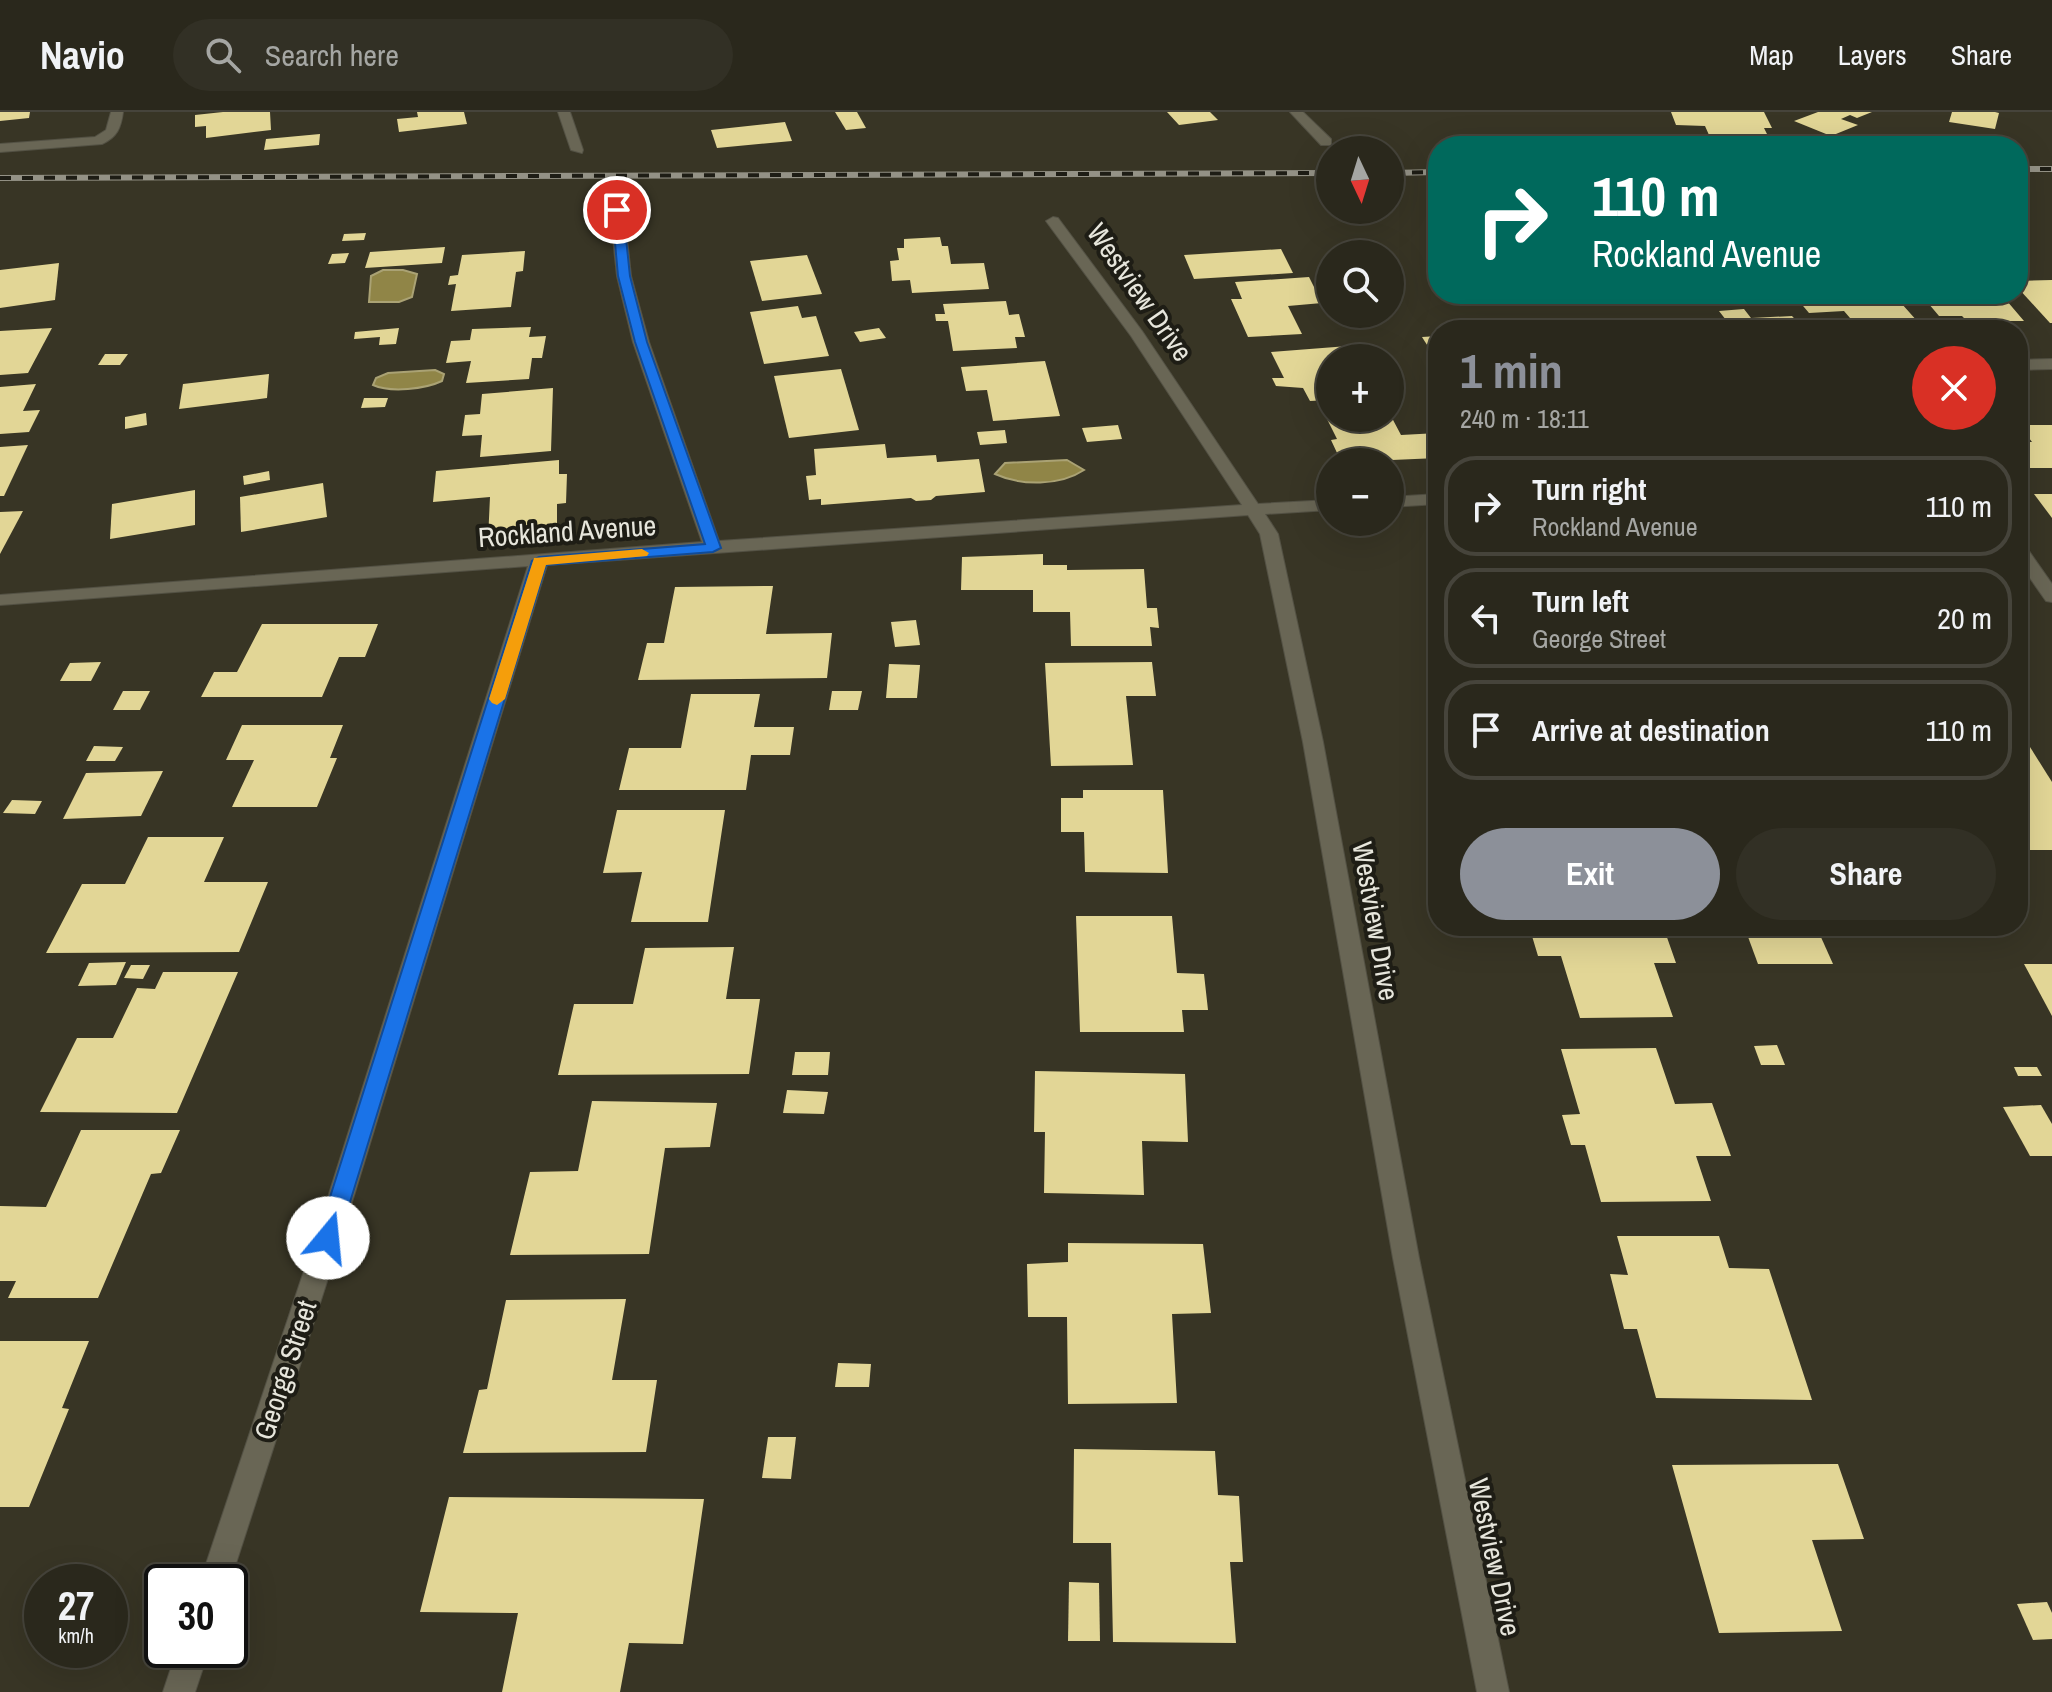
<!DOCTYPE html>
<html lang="en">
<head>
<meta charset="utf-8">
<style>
  :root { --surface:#2a281c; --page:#323025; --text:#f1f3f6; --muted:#a5a6a3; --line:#46443b; --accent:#8c9099 }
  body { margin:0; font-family:"Archivo Narrow",sans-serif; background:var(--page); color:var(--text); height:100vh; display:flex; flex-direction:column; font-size:30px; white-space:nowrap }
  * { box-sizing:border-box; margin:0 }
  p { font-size:26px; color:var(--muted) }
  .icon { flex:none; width:44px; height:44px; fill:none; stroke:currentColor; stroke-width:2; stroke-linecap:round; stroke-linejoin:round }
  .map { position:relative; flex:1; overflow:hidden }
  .panel { position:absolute; left:1428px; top:208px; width:600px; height:616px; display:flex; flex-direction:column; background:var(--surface); border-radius:32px; box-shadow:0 8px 32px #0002,0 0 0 2px var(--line) }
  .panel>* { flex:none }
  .banner { position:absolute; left:1428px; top:24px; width:600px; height:168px; border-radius:32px; box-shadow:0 8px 32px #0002,0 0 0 2px var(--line); background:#00695c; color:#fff; overflow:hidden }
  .needle { width:52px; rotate:176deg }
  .buttons { position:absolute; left:1316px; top:24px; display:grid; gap:16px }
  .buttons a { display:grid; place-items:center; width:88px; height:88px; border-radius:50%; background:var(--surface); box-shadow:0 8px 32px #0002,0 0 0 2px var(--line); font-size:40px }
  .speed { position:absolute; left:24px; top:1452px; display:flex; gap:16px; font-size:40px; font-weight:700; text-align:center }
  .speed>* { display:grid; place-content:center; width:104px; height:104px; border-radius:50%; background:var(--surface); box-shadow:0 8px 32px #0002,0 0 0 2px var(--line); line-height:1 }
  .speed small { font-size:20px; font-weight:400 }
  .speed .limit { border:4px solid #111; border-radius:12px; background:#fff; color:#111 }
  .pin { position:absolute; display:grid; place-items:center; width:68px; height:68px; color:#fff; margin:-34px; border:4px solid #fff; border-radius:50%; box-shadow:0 2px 8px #0007 }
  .me { position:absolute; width:88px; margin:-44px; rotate:17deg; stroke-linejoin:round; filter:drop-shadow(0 0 6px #0008) }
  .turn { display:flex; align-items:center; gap:28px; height:168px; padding:0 32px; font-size:36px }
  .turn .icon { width:104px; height:104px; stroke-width:2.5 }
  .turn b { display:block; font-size:56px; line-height:68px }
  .round { display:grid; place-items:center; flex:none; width:84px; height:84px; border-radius:42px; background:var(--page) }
  .head { display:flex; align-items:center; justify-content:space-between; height:136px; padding:0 32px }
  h1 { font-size:48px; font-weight:800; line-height:60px; color:var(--accent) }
  .button { display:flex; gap:16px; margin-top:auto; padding:16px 32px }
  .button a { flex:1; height:92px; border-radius:48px; background:var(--accent); color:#fff; font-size:32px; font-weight:800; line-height:92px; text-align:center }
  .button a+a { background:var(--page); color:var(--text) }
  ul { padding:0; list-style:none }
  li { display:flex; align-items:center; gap:24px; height:100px; margin:0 16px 12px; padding:0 16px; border:4px solid var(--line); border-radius:32px }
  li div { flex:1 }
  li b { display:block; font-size:30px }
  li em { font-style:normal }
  header { display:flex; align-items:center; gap:48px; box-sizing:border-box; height:112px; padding:0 40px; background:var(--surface); border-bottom:2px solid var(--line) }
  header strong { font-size:38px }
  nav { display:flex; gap:44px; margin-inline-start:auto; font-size:28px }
  .search { width:560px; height:72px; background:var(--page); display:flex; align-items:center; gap:20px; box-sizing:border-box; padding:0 28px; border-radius:44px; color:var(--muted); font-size:30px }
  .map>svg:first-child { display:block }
  .water { fill:#908547; stroke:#aaa274; stroke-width:2 }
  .building { fill:#e2d696 }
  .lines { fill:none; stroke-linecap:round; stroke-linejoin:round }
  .minor-casing { stroke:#535144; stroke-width:2 }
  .minor { fill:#696655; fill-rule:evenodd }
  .rail-casing { stroke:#949286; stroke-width:6 }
  .rail { stroke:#1e1d15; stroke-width:4; stroke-dasharray:11; stroke-linecap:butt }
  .route { fill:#1a73e8; stroke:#114b97; stroke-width:2 }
  .slow { fill:#f59e0b }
  .labels { text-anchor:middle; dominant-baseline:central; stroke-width:8; stroke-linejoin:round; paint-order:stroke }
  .street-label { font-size:28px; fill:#e7e6dc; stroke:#1e1d15 }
</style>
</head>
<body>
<header>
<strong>Navio</strong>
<div class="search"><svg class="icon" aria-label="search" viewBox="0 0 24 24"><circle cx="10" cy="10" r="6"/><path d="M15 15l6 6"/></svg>Search here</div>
<nav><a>Map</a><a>Layers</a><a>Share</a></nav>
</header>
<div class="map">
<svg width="2052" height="1580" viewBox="0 0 2052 1580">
  <rect width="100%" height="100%" fill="#383525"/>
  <g class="water">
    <path d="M 383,158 L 403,158 L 417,162 L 412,185 L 399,190 L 369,190 L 371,164 Z"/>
    <path d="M 435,258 L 444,262 L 442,269 C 425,277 391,281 373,273 L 376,266 L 388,261 Z"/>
    <path d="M 1067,348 L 1084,358 C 1060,374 1021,374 995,362 L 1005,351 Z"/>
  </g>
  <g class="building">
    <path d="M 0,0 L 30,0 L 29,6 L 0,9 Z"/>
    <path d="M 223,0 L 270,0 L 271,18 L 206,26 L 206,14 L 195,15 L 195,3 Z"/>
    <path d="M 417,0 L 464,0 L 467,12 L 399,20 L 397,7 L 418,5 Z"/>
    <path d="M 835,0 L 857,0 L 866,16 L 846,18 Z"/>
    <path d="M 1167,0 L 1210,0 L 1218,8 L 1179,13 Z"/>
    <path d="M 1671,0 L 1764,0 L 1772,16 L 1764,16 L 1769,26 L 1709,23 L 1705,14 L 1676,13 Z"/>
    <path d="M 1818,0 L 1872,0 L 1857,6 L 1850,3 L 1841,7 L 1858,13 L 1831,24 L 1794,9 Z"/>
    <path d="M 1952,0 L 1995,0 L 1999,1 L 1995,17 L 1949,10 Z"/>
    <path d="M 785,10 L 792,29 L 717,36 L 711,18 Z"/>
    <path d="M 320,22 L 319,33 L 264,38 L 266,27 Z"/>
    <path d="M 366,121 L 364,128 L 342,129 L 344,122 Z"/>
    <path d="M 940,125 L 942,134 L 948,134 L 951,152 L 984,151 L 989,177 L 912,181 L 910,168 L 892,169 L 890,149 L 899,148 L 897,136 L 904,136 L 904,127 Z"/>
    <path d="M 445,135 L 442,151 L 365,156 L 370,140 Z"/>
    <path d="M 1281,137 L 1293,161 L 1194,167 L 1184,143 Z"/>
    <path d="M 525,139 L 523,159 L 516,160 L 511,195 L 451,199 L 456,172 L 448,173 L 450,164 L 458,163 L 462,143 Z"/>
    <path d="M 349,141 L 345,151 L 328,152 L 332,142 Z"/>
    <path d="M 807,143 L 822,182 L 762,189 L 750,149 Z"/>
    <path d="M 59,151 L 55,188 L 0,196 L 0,158 Z"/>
    <path d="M 1309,165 L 1322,191 L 1288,194 L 1302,222 L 1248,225 L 1231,187 L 1242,187 L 1235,170 Z"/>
    <path d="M 2052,168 L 2052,211 L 2050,211 L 2018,176 L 2018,169 Z"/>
    <path d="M 1793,182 L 1893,182 L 1918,210 L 1856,213 L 1844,199 L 1809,201 Z"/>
    <path d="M 1944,182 L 2001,182 L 2024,209 L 1967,209 L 1962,204 L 1939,204 L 1923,185 L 1946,184 Z"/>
    <path d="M 1006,189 L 1009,203 L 1019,202 L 1025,225 L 1015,225 L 1017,236 L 953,239 L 948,209 L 936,209 L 935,202 L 945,202 L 943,192 Z"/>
    <path d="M 798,194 L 802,206 L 816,204 L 829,244 L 764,252 L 750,200 Z"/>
    <path d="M 1744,197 L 1751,206 L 1792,204 L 1805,218 L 1698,218 L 1691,210 L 1726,208 L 1719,199 Z"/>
    <path d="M 531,215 L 529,225 L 546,224 L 542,246 L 532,246 L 529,267 L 466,271 L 471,249 L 446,251 L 451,229 L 470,228 L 472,217 Z"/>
    <path d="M 52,216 L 28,261 L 0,263 L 0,219 Z"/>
    <path d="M 399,216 L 396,232 L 379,233 L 380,225 L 354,227 L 355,220 Z"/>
    <path d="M 879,216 L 886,226 L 860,230 L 854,220 Z"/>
    <path d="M 1438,224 L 1438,244 L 1434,244 L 1422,225 Z"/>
    <path d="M 1348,234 L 1354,246 L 1330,246 L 1330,288 L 1310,289 L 1303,276 L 1276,274 L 1272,266 L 1284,266 L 1271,240 Z"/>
    <path d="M 105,242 L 128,242 L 120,253 L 98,253 Z"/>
    <path d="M 1045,249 L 1060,304 L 993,309 L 987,278 L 966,279 L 961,255 Z"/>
    <path d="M 841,257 L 859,318 L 789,326 L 774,264 Z"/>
    <path d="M 269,262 L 267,286 L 179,297 L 183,272 Z"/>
    <path d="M 36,272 L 23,299 L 40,298 L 29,320 L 0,322 L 0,275 Z"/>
    <path d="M 553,276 L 551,339 L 480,345 L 482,323 L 462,324 L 465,303 L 480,302 L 482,282 Z"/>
    <path d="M 364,286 L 388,286 L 385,295 L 361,296 Z"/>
    <path d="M 146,301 L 147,313 L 125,317 L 125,305 Z"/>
    <path d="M 1326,305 L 1392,306 L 1401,323 L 1438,321 L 1438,346 L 1346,350 L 1343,343 L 1338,343 L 1331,328 L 1337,327 Z"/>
    <path d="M 1118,313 L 1122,327 L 1087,330 L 1082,316 Z"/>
    <path d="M 2019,313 L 2052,313 L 2052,356 L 2018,356 L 2018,330 L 2032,330 Z"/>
    <path d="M 1005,318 L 1007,331 L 980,333 L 977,320 Z"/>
    <path d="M 885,332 L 887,346 L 936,343 L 937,350 L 979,347 L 985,380 L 936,384 L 931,388 L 916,389 L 911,386 L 821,393 L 821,387 L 809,388 L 806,364 L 816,363 L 814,337 Z"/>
    <path d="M 28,333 L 4,384 L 0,384 L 0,335 Z"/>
    <path d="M 559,348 L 559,362 L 567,362 L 566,391 L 557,392 L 557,421 L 488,428 L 490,385 L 433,390 L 436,359 Z"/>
    <path d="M 269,359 L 270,368 L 244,373 L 243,364 Z"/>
    <path d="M 323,371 L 327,405 L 241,420 L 240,385 Z"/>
    <path d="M 195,378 L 195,413 L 110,427 L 112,392 Z"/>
    <path d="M 2034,382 L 2052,382 L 2052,406 Z"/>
    <path d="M 23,399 L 0,442 L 0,400 Z"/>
    <path d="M 1043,442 L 1043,453 L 1067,453 L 1067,458 L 1144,457 L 1147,496 L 1157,496 L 1159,516 L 1150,515 L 1152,534 L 1071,534 L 1070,500 L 1033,500 L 1033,478 L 961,478 L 962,445 Z"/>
    <path d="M 773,474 L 766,522 L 832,521 L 827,566 L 638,568 L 647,531 L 664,531 L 675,475 Z"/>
    <path d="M 916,508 L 920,533 L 895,535 L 891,510 Z"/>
    <path d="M 262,512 L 378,512 L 365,545 L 339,545 L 322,585 L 201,585 L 214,560 L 237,560 Z"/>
    <path d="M 101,550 L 91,569 L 60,569 L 70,551 Z"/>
    <path d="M 1152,550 L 1156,584 L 1126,584 L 1133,653 L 1051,654 L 1045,551 Z"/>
    <path d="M 889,552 L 920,553 L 917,586 L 886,586 Z"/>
    <path d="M 123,579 L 150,579 L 140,598 L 113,598 Z"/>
    <path d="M 832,579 L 862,579 L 858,598 L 829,598 Z"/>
    <path d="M 691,582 L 760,582 L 754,615 L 794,615 L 790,643 L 751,643 L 746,678 L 619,678 L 629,636 L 681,636 Z"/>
    <path d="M 242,613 L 343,613 L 330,646 L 337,646 L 317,695 L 232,695 L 254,648 L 226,648 Z"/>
    <path d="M 94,634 L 123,635 L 115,649 L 86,649 Z"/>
    <path d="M 2030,635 L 2052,670 L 2052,738 L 2018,738 L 2018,636 Z"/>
    <path d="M 163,659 L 141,704 L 63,707 L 86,661 Z"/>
    <path d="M 1083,678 L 1163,678 L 1168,761 L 1085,760 L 1084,720 L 1061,720 L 1061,686 L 1083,686 Z"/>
    <path d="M 12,688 L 42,689 L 35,702 L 3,701 Z"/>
    <path d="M 617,698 L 725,698 L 708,810 L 631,810 L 642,760 L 603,761 Z"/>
    <path d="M 148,725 L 224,725 L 204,770 L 268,770 L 239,840 L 46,841 L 82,772 L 125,772 Z"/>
    <path d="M 1076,804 L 1172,804 L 1177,861 L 1204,862 L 1208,898 L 1182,898 L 1184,920 L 1080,920 Z"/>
    <path d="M 1529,814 L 1663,814 L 1676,851 L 1654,851 L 1673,905 L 1580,906 L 1561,844 L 1538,844 Z"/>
    <path d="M 1744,814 L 1816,814 L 1833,852 L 1758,852 Z"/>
    <path d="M 734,835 L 726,887 L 760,887 L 749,962 L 558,963 L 574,892 L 633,892 L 645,836 Z"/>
    <path d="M 126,850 L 116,873 L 78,874 L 89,851 Z"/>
    <path d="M 2024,852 L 2052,852 L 2052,904 Z"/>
    <path d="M 131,853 L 150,853 L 143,867 L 124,866 Z"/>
    <path d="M 163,860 L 238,860 L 177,1001 L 40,1000 L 77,926 L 113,926 L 137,876 L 155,877 Z"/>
    <path d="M 1777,933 L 1785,953 L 1761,953 L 1754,934 Z"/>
    <path d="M 1656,936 L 1675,992 L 1712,991 L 1731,1044 L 1696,1044 L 1711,1089 L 1601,1090 L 1585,1033 L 1571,1033 L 1562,1003 L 1580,1002 L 1561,937 Z"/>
    <path d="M 795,940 L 830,940 L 828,963 L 792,963 Z"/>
    <path d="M 2014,955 L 2037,955 L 2042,964 L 2018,964 Z"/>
    <path d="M 1035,959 L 1185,962 L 1188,1030 L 1142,1029 L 1144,1083 L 1044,1081 L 1045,1020 L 1034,1020 Z"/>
    <path d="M 787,978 L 828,980 L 824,1002 L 783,1001 Z"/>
    <path d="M 592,989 L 717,991 L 710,1035 L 665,1036 L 649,1142 L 510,1143 L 530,1060 L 578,1059 Z"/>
    <path d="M 2041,993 L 2052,1012 L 2052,1044 L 2030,1044 L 2003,995 Z"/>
    <path d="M 81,1018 L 180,1018 L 161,1061 L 151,1062 L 98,1186 L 8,1186 L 16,1169 L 0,1169 L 0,1094 L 46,1095 Z"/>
    <path d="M 1617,1124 L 1719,1124 L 1729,1156 L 1769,1157 L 1812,1288 L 1656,1286 L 1637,1217 L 1624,1217 L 1610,1162 L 1628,1163 Z"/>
    <path d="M 1068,1131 L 1203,1132 L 1211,1201 L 1172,1202 L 1177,1291 L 1068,1292 L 1067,1205 L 1028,1205 L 1027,1152 L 1068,1150 Z"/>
    <path d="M 626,1187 L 612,1268 L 657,1268 L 646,1340 L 463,1341 L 479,1278 L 487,1277 L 506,1188 Z"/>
    <path d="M 0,1229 L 89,1229 L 62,1296 L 69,1297 L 29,1395 L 0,1395 Z"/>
    <path d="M 838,1251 L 871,1252 L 869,1275 L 835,1275 Z"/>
    <path d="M 768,1325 L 796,1325 L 791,1367 L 762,1366 Z"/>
    <path d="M 1074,1337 L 1215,1339 L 1218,1383 L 1239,1384 L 1243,1450 L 1230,1450 L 1236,1531 L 1113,1530 L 1111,1431 L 1073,1431 Z"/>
    <path d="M 1838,1352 L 1864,1427 L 1812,1428 L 1842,1519 L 1719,1521 L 1672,1353 Z"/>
    <path d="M 449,1385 L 704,1387 L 683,1532 L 629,1531 L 620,1580 L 502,1580 L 518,1501 L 420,1500 Z"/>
    <path d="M 1069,1470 L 1099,1471 L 1100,1529 L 1068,1529 Z"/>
    <path d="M 2047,1490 L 2052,1501 L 2052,1527 L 2033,1528 L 2017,1492 Z"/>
  </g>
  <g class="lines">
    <g class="minor-casing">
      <g id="minor">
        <path d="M 111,0 L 123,0 C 121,16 117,25 102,32 L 0,40 L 0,32 L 95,25 L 106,18 Z"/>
        <path d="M 558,0 L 570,0 L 583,38 L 582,41 L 571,38 Z"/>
        <path d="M 1290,0 L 1303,0 L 1331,27 L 1331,33 L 1321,33 Z"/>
        <path d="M 617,94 L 624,98 L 631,164 L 649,230 L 719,429 L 1242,393 L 1131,224 L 1046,109 L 1053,105 L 1058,106 L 1142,219 L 1258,392 L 1330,388 L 1330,398 L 1265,402 L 1278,422 L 1323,630 L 1419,1146 L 1509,1580 L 1477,1580 L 1393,1146 L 1303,630 L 1260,422 L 1248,403 L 547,453 L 341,1126 L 230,1470 L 200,1470 L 315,1126 L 528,454 L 0,493 L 0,483 L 702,430 L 633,230 L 617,164 L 610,98 Z"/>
        <path d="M 2052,247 L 2052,257 L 2018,258 L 2018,248 Z"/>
        <path d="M 1438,382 L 1438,392 L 1390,395 L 1390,385 Z"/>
        <path d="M 2018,431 L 2024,432 L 2052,472 L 2052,490 L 2046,489 L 2018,449 Z"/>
        <path d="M 177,1538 L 209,1538 L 195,1580 L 163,1580 Z"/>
      </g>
    </g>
    <use href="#minor" class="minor"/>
    <g class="rail-casing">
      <g id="rail">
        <path d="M 2018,57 L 2052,57"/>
        <path d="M 1390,61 L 1438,60"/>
        <path d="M 0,66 L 1330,61"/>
      </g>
    </g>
    <use href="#rail" class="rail"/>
  </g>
  <path class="route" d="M 617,94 L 623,98 L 630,164 L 647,230 L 721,436 L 713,440 L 546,453 L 339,1126 L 336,1133 L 328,1135 L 320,1133 L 317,1126 L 532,449 L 539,445 L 705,432 L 635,230 L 618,164 L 612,98 Z"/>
  <path class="slow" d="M 642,437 L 649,441 L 647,444 L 546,453 L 505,587 L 497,593 L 492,591 L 489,587 L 534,446 Z"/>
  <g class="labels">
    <g class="street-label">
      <text transform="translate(1140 180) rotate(55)">Westview Drive</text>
      <text transform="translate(567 419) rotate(-4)">Rockland Avenue</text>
      <text transform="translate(1376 809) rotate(80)">Westview Drive</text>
      <text transform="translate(285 1258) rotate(-72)">George Street</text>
      <text transform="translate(1495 1445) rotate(78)">Westview Drive</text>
    </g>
  </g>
</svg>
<div class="buttons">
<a><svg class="needle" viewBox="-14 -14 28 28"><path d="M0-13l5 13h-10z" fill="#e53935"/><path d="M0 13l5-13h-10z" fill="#a5a6a3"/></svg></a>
<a><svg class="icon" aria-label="search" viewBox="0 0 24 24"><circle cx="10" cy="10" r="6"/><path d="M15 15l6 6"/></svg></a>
<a>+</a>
<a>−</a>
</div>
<div class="speed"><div>27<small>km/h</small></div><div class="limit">30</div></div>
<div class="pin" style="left:617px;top:98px;background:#d93025"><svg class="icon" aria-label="arrive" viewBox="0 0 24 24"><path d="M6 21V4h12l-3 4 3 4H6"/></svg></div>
<svg class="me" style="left:328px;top:1126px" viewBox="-20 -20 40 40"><circle r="19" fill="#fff"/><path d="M0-13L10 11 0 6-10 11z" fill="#1a73e8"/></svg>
<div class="banner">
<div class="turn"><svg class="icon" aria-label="right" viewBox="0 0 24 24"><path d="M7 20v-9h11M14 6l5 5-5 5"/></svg><div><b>110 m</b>Rockland Avenue</div></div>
</div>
<section class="panel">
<div class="head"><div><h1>1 min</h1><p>240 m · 18:11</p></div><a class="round" style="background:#d93025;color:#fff"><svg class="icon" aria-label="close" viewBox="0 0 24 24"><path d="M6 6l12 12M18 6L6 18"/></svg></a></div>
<ul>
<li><svg class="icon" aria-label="right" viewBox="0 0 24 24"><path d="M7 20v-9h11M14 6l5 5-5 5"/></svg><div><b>Turn right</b><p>Rockland Avenue</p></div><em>110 m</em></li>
<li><svg class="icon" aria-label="left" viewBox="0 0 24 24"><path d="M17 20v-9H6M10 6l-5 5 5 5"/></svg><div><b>Turn left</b><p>George Street</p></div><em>20 m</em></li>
<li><svg class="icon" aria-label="arrive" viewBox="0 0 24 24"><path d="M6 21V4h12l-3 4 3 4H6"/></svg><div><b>Arrive at destination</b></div><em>110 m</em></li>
</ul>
<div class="button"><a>Exit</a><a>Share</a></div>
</section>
</div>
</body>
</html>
